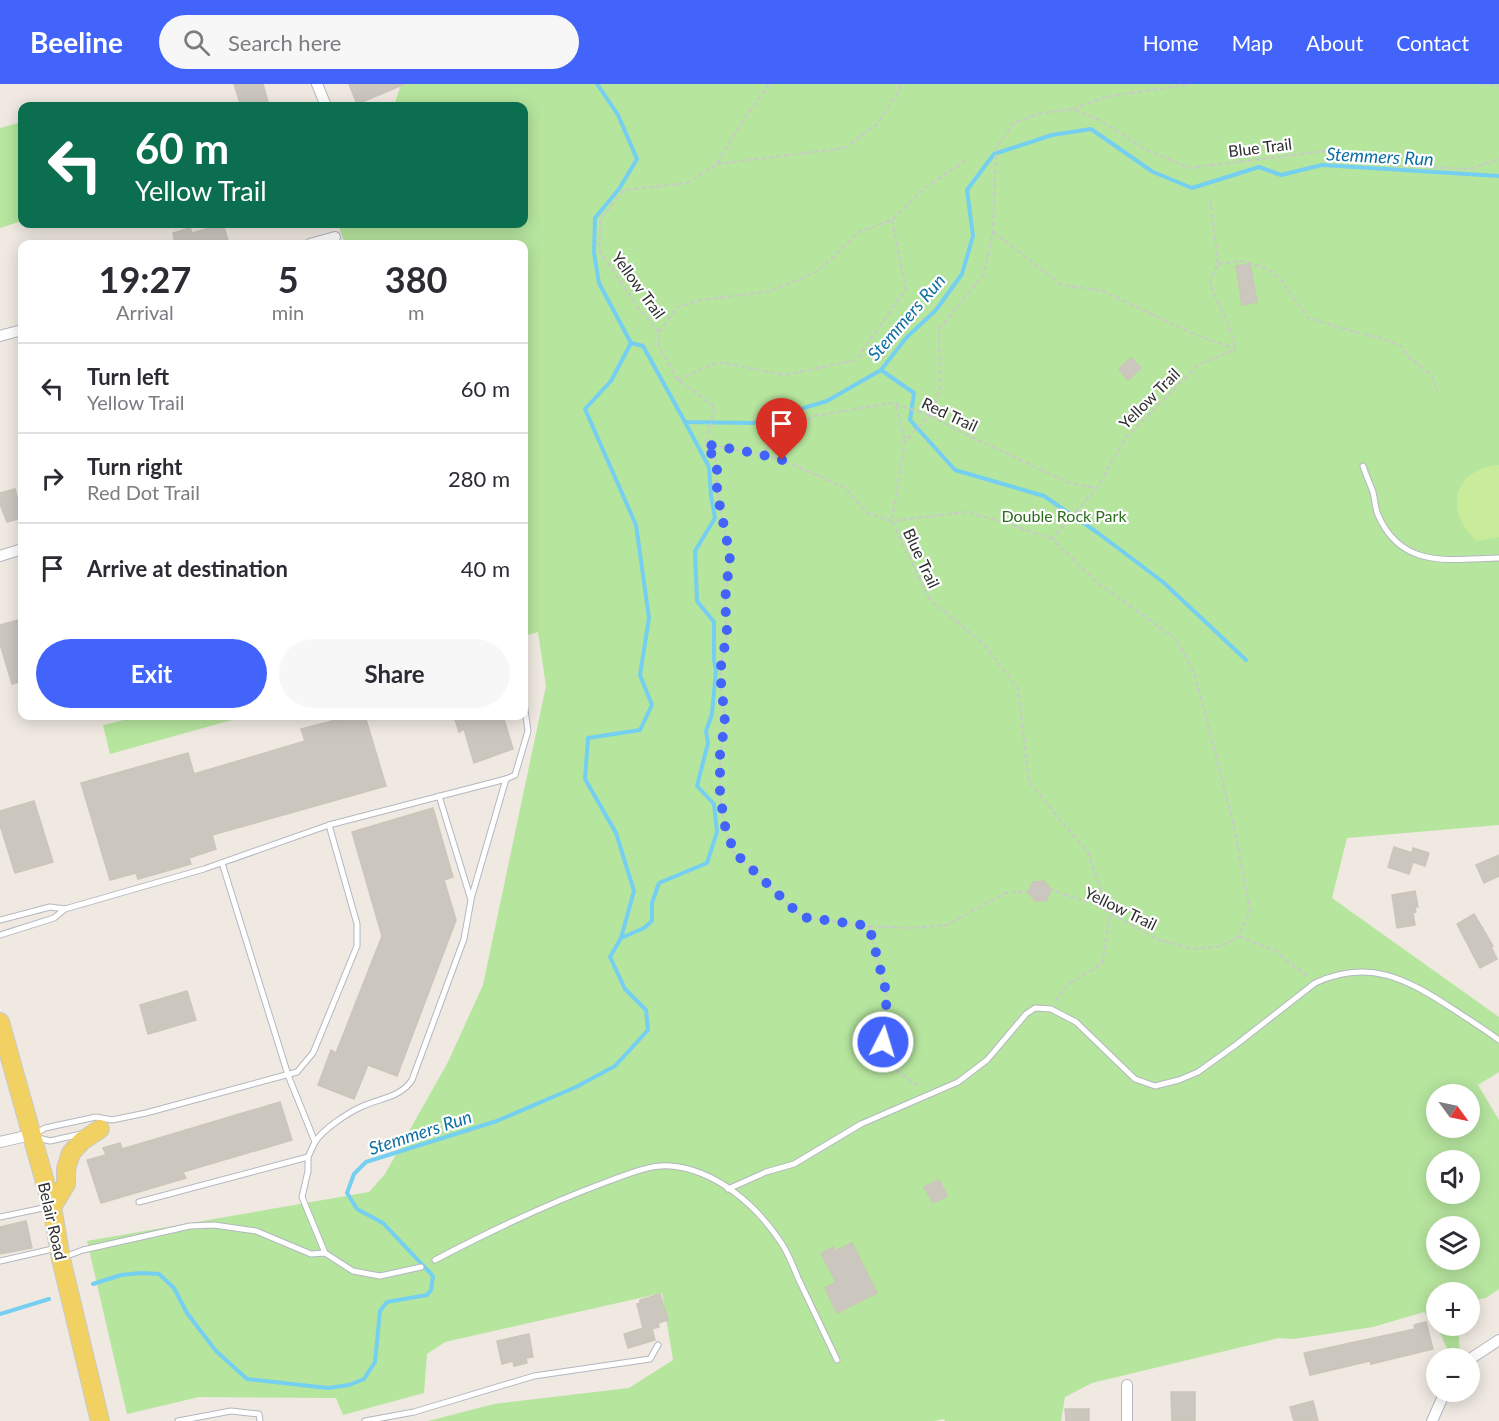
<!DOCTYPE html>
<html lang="en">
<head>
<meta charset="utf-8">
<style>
  :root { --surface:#fff; --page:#f7f7f7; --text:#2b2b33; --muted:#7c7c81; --line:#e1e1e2; --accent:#4264fb }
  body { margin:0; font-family:Lato,sans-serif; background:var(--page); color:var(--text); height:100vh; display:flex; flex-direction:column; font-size:22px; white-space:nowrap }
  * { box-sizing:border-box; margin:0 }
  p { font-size:20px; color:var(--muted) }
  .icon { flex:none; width:33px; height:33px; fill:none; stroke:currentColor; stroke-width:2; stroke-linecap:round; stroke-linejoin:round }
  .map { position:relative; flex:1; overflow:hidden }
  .side { position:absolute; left:18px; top:156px; width:510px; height:480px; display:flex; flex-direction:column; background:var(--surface); border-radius:12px; box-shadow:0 3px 15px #0003 }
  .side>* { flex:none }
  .hud { position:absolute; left:18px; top:18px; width:510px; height:126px; border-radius:12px; box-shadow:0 3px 15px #0003; background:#0b6e4f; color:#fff; overflow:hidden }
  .needle { width:39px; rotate:123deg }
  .tools { position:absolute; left:1426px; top:1000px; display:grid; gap:12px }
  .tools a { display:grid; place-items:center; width:54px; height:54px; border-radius:50%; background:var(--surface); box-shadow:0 3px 15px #0003; font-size:30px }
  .pin { position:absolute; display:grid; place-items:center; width:51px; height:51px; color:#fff; margin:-62px -26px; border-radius:50% 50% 50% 0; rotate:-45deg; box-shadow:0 0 6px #0007 }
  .pin .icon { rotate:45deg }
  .me { position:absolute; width:66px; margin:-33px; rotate:5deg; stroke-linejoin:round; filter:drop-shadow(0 0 4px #0008) }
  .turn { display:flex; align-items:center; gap:21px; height:126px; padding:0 18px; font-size:27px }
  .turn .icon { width:78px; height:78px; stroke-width:2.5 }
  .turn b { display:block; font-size:42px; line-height:51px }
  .eta { display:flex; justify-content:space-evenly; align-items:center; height:102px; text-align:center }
  .eta b { font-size:36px; font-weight:700; line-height:42px }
  .cta { display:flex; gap:12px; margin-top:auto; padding:12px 18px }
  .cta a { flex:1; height:69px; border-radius:36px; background:var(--accent); color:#fff; font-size:24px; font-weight:700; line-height:69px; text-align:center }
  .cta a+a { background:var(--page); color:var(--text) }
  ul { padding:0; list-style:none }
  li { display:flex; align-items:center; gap:18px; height:90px; padding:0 18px; border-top:2px solid var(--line) }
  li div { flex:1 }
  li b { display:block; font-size:22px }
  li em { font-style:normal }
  header { display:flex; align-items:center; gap:36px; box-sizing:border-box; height:84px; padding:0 30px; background:var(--accent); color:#fff }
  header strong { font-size:28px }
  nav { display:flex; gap:33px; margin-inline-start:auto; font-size:21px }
  .search { width:420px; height:54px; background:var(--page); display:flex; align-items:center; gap:15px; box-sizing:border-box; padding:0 21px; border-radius:33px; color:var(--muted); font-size:22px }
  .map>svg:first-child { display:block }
  .green { fill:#b6e59e; fill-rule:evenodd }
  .pitch { fill:#c9ec9a }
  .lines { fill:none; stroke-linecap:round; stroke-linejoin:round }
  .stream { stroke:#75cff0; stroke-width:4 }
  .building { fill:#cbc7bf; stroke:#cbc5ba; stroke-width:1.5 }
  .lane-casing { stroke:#b4b7c1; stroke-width:7 }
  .street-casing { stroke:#b4b7c1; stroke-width:12 }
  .primary-casing { stroke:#c9c9c9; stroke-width:20 }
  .path { stroke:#c9c9c9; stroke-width:2; stroke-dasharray:4.5 3; stroke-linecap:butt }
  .lane { stroke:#fff; stroke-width:5 }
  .street { stroke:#fff; stroke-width:10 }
  .primary { stroke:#f2d163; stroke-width:18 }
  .route { stroke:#4264fb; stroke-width:10; stroke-dasharray:0 18 }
  .labels { text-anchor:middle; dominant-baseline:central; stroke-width:4.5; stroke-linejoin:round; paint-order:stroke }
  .street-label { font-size:16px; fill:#2e2e2e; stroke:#fff }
  .park-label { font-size:16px; fill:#2c6e1b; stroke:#fff }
  .water-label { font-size:18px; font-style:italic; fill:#0d6fa3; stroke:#fff }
</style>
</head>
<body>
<header>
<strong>Beeline</strong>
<div class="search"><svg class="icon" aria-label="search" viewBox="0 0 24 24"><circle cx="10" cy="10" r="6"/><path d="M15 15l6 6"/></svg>Search here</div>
<nav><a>Home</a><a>Map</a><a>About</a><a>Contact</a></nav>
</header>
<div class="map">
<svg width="1499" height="1337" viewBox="0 0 1499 1337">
  <rect width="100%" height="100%" fill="#efe9e1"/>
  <g class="green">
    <path d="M 401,0 L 1499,0 L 1499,741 L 1347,754 L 1332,814 L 1499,933 L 1499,988 L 1478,1001 L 1499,1036 L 1499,1205 L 1486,1214 L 1474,1216 L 1470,1220 L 1470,1209 L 1437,1209 L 1437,1242 L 1424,1228 L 1373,1243 L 1294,1255 L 1279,1254 L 1092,1299 L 1065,1313 L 1061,1337 L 945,1337 L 944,1335 L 934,1337 L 428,1337 L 494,1320 L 629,1304 L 673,1276 L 662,1209 L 445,1258 L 427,1270 L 424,1309 L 343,1331 L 336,1314 L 199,1313 L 127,1330 L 87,1157 L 369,1108 L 385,1090 L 448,978 L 483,901 L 546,602 L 538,548 L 524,552 L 524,304 L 527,303 L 524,250 L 524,160 L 345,160 L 338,140 L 524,140 L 524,22 L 394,22 ZM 1437,1011 L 1470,1011 L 1470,1044 L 1437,1044 ZM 1437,1077 L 1470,1077 L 1470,1110 L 1437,1110 ZM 1437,1143 L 1470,1143 L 1470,1176 L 1437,1176 Z"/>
    <path d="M 22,38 L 22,137 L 0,144 L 0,44 Z"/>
    <path d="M 140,632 L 246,632 L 110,670 L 103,641 Z"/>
    <path d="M 1437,1242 L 1458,1242 L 1460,1271 L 1449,1269 Z"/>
  </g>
  <path class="pitch" d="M 1499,381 L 1499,453 L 1476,457 C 1469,448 1460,440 1458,428 C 1452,401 1473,382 1499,381 Z"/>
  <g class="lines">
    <g class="stream">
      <path d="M 597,0 L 618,31 L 637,75 L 619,105 L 595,134 L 594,169 L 599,199 L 631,259"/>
      <path d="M 631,259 L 643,262 L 685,338 L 753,339 L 827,317 L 881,286 L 906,254 L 936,226 L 962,190 L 973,152 L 967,106 L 994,70 L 1052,51 L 1091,45 L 1153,88 L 1192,104 L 1259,83 L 1281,91 L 1322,81 L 1499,92"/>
      <path d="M 881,286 L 914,309 L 910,336 L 955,386 L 1044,412 L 1098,449 L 1163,498 L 1246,576"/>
      <path d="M 621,854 L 644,844 L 652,837 L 652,819 L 659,799 L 707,779 L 717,748 L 714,720 L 697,702 L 708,659 L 706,647 L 712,630 L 716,586 L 714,576 L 714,538 L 697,517 L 695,467 L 715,434 L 711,412 L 709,383 L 685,338"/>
      <path d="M 93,1200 L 121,1191 L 141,1189 L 159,1190 L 174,1204 L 187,1229 L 216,1267 L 247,1295 L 328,1304 L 349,1301 L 364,1295 L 375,1278 L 380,1227 L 387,1218 L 427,1211 L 431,1206 L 433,1192 L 383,1139 L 357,1125 L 347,1109 L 354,1090 L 366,1078 L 497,1037 L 576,1003 L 615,982 L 648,946 L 646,926 L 625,905 L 610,873 L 621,854 L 634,807 L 616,749 L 585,695 L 588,654 L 640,646 L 652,621 L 640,591 L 649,534 L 636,441 L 585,325 L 611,297 L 631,259"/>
      <path d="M 0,1230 L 49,1215"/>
    </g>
  </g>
  <g class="building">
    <path d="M 234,0 L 263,0 L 269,22 L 241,22 Z"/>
    <path d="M 349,0 L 405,0 L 357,20 Z"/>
    <path d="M 223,140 L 229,160 L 175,160 L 173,149 L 190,144 L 192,149 Z"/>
    <path d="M 1250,180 L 1257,218 L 1242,221 L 1236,182 Z"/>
    <path d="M 1131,274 L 1141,284 L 1128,296 L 1119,285 Z"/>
    <path d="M 15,405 L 22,434 L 7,438 L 0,420 L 0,409 Z"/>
    <path d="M 22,535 L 22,597 L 12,600 L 0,560 L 0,541 Z"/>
    <path d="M 351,632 L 365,632 L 386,702 L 212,751 L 216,765 L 189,774 L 191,780 L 138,795 L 136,789 L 110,796 L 81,699 L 188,669 L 194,690 L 305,657 L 301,645 Z"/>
    <path d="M 454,632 L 503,632 L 513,665 L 474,679 L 464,645 L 459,648 Z"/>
    <path d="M 34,717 L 53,778 L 15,789 L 0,741 L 0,727 Z"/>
    <path d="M 433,724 L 453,793 L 444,796 L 456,836 L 397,992 L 368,981 L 354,1015 L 318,1001 L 331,966 L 336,969 L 382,852 L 352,748 Z"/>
    <path d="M 1394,763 L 1412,769 L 1413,764 L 1429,769 L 1425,782 L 1413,778 L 1409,790 L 1388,783 Z"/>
    <path d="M 1499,771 L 1499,792 L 1484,799 L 1476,781 Z"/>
    <path d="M 1044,797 L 1051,806 L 1046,817 L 1035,817 L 1028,808 L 1033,798 Z"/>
    <path d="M 1415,807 L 1418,823 L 1415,823 L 1416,828 L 1413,829 L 1415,841 L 1397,844 L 1392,811 Z"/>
    <path d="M 1474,830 L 1493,862 L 1491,863 L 1497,875 L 1480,884 L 1457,840 Z"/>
    <path d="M 187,907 L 196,936 L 148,950 L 140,921 Z"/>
    <path d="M 280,1018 L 292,1056 L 183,1088 L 186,1094 L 101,1119 L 87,1076 L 106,1071 L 103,1064 L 120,1059 L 122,1065 Z"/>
    <path d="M 939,1096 L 947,1112 L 933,1119 L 924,1103 Z"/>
    <path d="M 26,1137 L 32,1164 L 0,1170 L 0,1143 Z"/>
    <path d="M 852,1159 L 877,1209 L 837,1229 L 825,1204 L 836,1198 L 821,1169 L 833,1163 L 835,1167 Z"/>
    <path d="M 660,1210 L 668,1236 L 658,1239 L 659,1243 L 652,1245 L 655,1256 L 628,1264 L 624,1250 L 643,1244 L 637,1220 L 640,1219 L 640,1216 Z"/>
    <path d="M 1426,1238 L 1433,1265 L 1371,1280 L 1370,1277 L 1310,1291 L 1304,1269 L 1415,1245 L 1414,1241 Z"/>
    <path d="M 529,1250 L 533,1273 L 526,1274 L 527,1279 L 514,1282 L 513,1277 L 502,1280 L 497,1257 Z"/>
    <path d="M 1171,1308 L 1195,1308 L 1195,1337 L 1172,1337 Z"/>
    <path d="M 1313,1317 L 1318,1337 L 1294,1337 L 1290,1323 Z"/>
    <path d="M 1065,1325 L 1089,1325 L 1089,1337 L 1066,1337 Z"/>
  </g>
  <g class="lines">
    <g class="lane-casing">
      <g id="lane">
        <path d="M 1363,382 C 1366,391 1370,400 1373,408 C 1375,416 1375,424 1378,431 C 1402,486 1450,475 1499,474"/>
        <path d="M 329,741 L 506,695"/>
        <path d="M 222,779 L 288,991 L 315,1058 L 308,1073 L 308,1087 L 302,1113 L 325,1169"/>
        <path d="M 471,815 L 506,695 L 515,691 L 528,647 L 524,619"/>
        <path d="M 0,836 L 50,823 L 65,825 L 204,785 L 329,741 L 357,840 L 357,862 L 313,969 L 297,988 L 146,1029 L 112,1036 L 96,1033 L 45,1044 L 35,1050"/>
        <path d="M 0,851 L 54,834 L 65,825"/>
        <path d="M 35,1053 L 50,1057 L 81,1050"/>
        <path d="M 315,1058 C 323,1045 349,1028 363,1022 C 381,1014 401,1013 412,996 L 464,855 L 471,816 L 439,712"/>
        <path d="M 728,1105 L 766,1088 L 794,1080 L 861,1040 L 958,998 L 987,976 L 1026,930 L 1035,924 L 1051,925 L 1076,938 L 1135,995 L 1155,1002 L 1179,996 L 1198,988 L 1237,960 L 1315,899 C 1369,874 1407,895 1453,925 C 1468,935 1484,945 1499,956"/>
        <path d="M 139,1118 L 308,1073"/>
        <path d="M 0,1133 L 48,1123"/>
        <path d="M 64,1173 L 83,1166 L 190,1142 L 214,1141 L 256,1147 L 311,1170 L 325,1169 L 353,1187 L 380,1192 L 421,1183"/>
        <path d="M 435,1176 C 492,1146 549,1119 609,1097 C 628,1090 651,1080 671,1082 C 716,1086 756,1121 780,1157 C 788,1168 793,1182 798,1194 C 811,1221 824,1249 837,1276"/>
        <path d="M 0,1177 L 57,1164"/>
        <path d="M 178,1337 L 231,1327 L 259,1330 L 260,1337"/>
        <path d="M 365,1337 L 414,1328 L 534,1292 L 650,1275 L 658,1261"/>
      </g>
    </g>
    <g class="street-casing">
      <g id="street">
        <path d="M 317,0 L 326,22"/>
        <path d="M 310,160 L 335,153"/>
        <path d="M 0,252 L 22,246"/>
        <path d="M 0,472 L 22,465"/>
        <path d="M 0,1058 L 31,1051"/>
        <path d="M 1470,1275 L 1499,1256"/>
        <path d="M 1127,1301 L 1127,1337"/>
        <path d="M 1432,1337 L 1445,1308"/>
      </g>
    </g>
    <g class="primary-casing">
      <g id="primary">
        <path d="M 0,938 L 52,1123 L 61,1175 L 100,1337"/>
        <path d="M 52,1123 L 66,1100 L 66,1085 L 71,1069 L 82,1057 L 100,1045"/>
      </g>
    </g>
    <g class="path">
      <path d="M 769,0 L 737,46 L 717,80 L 687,99 L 624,106 L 601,134 L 599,166 L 638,223 L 659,248 L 659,262 L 678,296 L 715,323 L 705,360 L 717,378 L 717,408 L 730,472 L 725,516 L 727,549 L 720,588 L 725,638 L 720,671 L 720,711 L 725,742 L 734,768 L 802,833 L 869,842 L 912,844 L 947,841 L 1005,809 L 1051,806 L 1094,820 L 1157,855 L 1193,865 L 1222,862 L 1239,852 L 1250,827 L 1233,737 L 1194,588 L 1176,555 L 1094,496 L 1052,455 L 1097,404 L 1125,355 L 1198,281 L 1236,265"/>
      <path d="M 1482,0 L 1499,2"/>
      <path d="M 1073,25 L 1106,13 L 1190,0"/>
      <path d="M 717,80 L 845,64 L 876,41 L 897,11 L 900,0"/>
      <path d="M 1210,115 L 1218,180 L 1210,196 L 1213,208 L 1227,237 L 1236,265"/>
      <path d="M 993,148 L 1062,201 L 1103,207 L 1196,251 L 1236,265"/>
      <path d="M 1218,180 L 1243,177 L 1268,185 L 1279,193 L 1308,234 L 1355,248 L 1377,253 L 1401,262 L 1409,273 L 1432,292 L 1437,307"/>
      <path d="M 659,248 L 677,223 L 702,216 L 771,207 L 818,187 L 859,148 L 892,136 L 925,104 L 965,77"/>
      <path d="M 678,296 L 718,278 L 785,291 L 856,276 L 906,205 L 892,136"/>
      <path d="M 896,322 L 905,357"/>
      <path d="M 705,360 L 759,370 L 782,376 L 844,403 L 868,429 L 892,437 L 966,428 L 1007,439 L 1052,455"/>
      <path d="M 759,370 L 814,332 L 891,319 L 930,331 L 955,345 L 1069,399 L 1097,404"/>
      <path d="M 869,842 L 887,911 L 883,958 L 893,984 L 920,1003"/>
      <path d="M 1239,852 L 1275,867 L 1308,893"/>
      <path d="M 1056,917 L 1067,901 L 1102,880 L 1110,831 L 1088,769 L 1029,698 L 1018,605 L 983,559 L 929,515 L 892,437 L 905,357 L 930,331 L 940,306 L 939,245 L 984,190 L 993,148 L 996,64 L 1015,38 L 1038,30 L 1072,25 L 1102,37 L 1146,66 L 1190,84 L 1324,67 L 1354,71 L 1396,82 L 1470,85 L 1499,75"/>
    </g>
    <use href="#lane" class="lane"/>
    <use href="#street" class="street"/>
    <use href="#primary" class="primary"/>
  </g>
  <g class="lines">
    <path class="route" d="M 782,376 L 759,370 L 705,360 L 717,378 L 717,408 L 730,472 L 725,516 L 727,549 L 720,588 L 725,638 L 720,671 L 720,711 L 725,742 L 734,768 L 802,833 L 869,842 L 887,911 L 883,958"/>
  </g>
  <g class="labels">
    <g class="street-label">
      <text transform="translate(1260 63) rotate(-7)">Blue Trail</text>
      <text transform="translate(639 201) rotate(54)">Yellow Trail</text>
      <text transform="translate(1149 314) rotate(-45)">Yellow Trail</text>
      <text transform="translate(950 330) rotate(25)">Red Trail</text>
      <text transform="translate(922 474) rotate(65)">Blue Trail</text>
      <text transform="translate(1121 824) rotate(26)">Yellow Trail</text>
      <text transform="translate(53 1137) rotate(77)">Belair Road</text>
    </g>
    <g class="park-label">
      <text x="1064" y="431">Double Rock Park</text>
    </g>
    <g class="water-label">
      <text transform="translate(1380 72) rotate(3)">Stemmers Run</text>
      <text transform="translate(906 233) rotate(-49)">Stemmers Run</text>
      <text transform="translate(420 1048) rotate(-18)">Stemmers Run</text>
    </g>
  </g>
</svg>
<div class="tools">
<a><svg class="needle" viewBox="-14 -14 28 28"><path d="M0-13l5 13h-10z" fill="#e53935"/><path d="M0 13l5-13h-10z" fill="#7c7c81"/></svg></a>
<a><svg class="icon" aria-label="sound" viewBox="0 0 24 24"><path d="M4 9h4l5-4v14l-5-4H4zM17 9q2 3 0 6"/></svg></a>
<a><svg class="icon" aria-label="layers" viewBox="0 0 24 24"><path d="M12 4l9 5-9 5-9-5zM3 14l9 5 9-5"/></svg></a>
<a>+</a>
<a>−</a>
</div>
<div class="pin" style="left:782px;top:376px;background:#d93025"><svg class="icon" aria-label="arrive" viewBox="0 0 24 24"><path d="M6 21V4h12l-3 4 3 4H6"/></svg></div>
<svg class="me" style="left:883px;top:958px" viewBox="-20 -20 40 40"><circle r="17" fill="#4264fb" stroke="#fff" stroke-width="3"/><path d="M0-11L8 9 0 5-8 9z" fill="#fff"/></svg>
<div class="hud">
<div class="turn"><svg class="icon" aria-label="left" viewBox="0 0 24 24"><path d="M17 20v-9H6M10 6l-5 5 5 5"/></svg><div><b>60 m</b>Yellow Trail</div></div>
</div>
<section class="side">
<div class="eta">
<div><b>19:27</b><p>Arrival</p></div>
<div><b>5</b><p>min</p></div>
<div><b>380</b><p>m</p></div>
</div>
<ul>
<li><svg class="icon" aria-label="left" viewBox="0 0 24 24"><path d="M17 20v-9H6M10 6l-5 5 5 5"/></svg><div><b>Turn left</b><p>Yellow Trail</p></div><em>60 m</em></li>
<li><svg class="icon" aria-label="right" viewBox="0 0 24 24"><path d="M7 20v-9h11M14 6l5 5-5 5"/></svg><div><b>Turn right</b><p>Red Dot Trail</p></div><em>280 m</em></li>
<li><svg class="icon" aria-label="arrive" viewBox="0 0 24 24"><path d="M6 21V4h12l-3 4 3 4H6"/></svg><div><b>Arrive at destination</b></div><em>40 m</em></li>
</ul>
<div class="cta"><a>Exit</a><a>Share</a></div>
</section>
</div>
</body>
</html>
